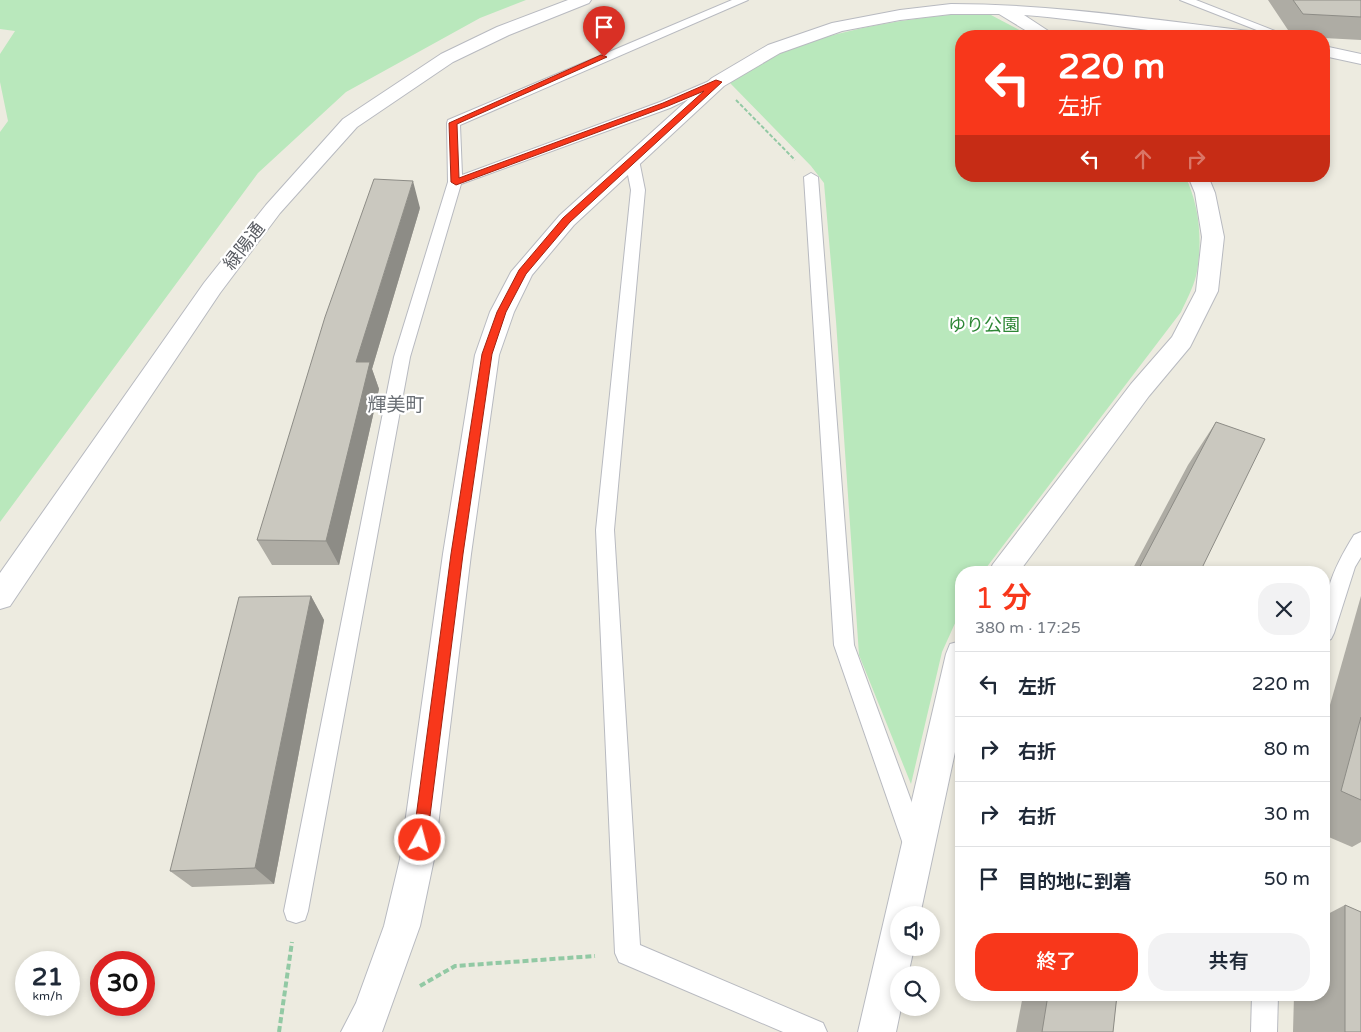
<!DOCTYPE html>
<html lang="ja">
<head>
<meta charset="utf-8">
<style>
  :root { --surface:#fff; --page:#f2f2f3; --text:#1f2937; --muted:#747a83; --line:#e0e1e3; --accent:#f8371b }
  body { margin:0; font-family:"Varela Round","Noto Sans JP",sans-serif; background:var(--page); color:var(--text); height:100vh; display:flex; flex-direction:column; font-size:19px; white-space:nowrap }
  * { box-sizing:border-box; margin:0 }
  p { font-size:16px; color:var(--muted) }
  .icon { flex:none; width:28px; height:28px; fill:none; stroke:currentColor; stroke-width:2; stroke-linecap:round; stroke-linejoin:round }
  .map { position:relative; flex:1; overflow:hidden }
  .drawer { position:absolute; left:955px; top:566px; width:375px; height:435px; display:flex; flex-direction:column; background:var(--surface); border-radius:20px; box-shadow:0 2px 8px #0003 }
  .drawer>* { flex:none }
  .banner { position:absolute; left:955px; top:30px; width:375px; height:152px; border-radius:20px; box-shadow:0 2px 8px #0003; background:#f8371b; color:#fff; overflow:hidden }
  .buttons { position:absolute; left:890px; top:906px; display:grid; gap:10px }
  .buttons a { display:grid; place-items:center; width:50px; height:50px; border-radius:50%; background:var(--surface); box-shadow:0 2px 8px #0003; font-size:25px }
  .speed { position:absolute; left:15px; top:951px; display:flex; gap:10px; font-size:25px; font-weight:700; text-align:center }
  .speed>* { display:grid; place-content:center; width:65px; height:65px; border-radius:50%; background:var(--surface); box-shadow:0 2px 8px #0003; line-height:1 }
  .speed small { font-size:12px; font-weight:400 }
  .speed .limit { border:8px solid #d22; background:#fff; color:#111 }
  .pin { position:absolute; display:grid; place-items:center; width:42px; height:42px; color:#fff; margin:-51px -21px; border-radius:50% 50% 50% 0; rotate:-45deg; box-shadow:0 0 5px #0007 }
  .pin .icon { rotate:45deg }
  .me { position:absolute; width:55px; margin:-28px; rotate:7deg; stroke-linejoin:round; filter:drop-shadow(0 0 4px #0008) }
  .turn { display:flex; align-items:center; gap:18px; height:105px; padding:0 20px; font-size:22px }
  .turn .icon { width:65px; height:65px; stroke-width:2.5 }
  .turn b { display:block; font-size:35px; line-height:42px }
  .lanes { display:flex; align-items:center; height:48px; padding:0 20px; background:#0003; justify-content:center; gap:25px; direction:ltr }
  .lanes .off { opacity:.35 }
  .round { display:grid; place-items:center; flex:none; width:52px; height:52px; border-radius:20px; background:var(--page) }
  .headline { display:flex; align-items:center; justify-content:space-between; height:85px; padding:0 20px }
  h1 { font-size:30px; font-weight:600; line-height:38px; color:var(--accent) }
  .action { display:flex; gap:10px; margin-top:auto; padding:10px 20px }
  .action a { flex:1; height:58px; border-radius:20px; background:var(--accent); color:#fff; font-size:20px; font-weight:600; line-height:58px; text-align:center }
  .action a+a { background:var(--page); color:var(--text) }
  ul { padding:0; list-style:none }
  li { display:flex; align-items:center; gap:15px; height:65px; padding:0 20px; border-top:1px solid var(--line) }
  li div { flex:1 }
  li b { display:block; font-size:19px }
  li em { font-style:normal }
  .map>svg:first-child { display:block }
  .green { fill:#b9e8bc }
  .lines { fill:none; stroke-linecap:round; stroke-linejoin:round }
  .service-casing { stroke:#b8bac0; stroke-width:2 }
  .minor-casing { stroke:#b8bac0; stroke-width:2 }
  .tertiary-casing { stroke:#b8bac0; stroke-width:2 }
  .path-far1 { stroke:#92c9a4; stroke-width:2; stroke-dasharray:4 2; stroke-linecap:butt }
  .path { stroke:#92c9a4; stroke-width:4; stroke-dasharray:6 3; stroke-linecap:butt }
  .service { fill:#fff; fill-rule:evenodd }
  .minor { fill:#fff; fill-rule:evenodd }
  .tertiary { fill:#fff; fill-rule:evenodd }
  .wall { fill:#aeaca4 }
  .shaded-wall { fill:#8d8c86 }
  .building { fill:#cac8bf; stroke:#8d8c86 }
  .route { fill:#f8371b; stroke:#a12412 }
  .labels { text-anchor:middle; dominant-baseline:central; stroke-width:4.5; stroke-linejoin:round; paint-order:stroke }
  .street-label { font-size:18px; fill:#595c62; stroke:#fff }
  .park-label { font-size:18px; fill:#2d8635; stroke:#fff }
  .neighbourhood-label { font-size:19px; fill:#696e74; stroke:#fff }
</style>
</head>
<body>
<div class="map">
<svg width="1361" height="1032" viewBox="0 0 1361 1032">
  <rect width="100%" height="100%" fill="#edebe0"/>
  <g class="green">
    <path d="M 0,0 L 526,0 L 480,18 L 346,92 L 258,173 L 0,522 L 0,132 L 8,121 L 0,82 L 0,54 L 15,31 L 0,29 Z"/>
    <path d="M 980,12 L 991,15 L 1031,36 L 961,36 L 961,176 L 1185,176 C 1200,206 1203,244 1196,276 C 1193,288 1186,301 1181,312 L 983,572 L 961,572 L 961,610 L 942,652 L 911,784 L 859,655 L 836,321 L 824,183 L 811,166 L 730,83 C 745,73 760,61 776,55 C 841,27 911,18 980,12 Z"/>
  </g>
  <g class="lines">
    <g class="service-casing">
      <g id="service">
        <path d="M 732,0 L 748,0 L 460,125 L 462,175 L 660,102 L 714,79 L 718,78 L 724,82 L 670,108 L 461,184 L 410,357 L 308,911 L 305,920 L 296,923 L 287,920 L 284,911 L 394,357 L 448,182 L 447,123 L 448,120 Z"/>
        <path d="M 1180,0 L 1196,0 L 1288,36 L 1272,36 Z"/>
        <path d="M 632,156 L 639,160 L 645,190 L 614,530 L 640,945 L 823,1023 L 827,1032 L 783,1032 L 619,962 L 615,953 L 596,530 L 631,190 L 625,160 Z"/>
        <path d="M 811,173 L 818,177 L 854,645 L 927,844 L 923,852 L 915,856 L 907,852 L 903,844 L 834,645 L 804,177 Z"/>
        <path d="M 1361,532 L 1361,557 L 1355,567 L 1334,633 L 1331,639 L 1324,642 C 1321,598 1331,572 1354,535 Z"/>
        <path d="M 1252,995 L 1278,995 L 1277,1032 L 1251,1032 Z"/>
      </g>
    </g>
    <g class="minor-casing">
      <g id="minor">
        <path d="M 951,4 C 1051,4 1150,19 1249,31 L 1255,32 L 1258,36 C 1184,41 1100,20 1024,15 L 1056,36 L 1035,36 L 999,14 L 951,14 L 900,20 L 842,31 L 780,53 L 724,86 L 574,225 L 532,275 L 514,312 L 499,355 L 471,554 L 434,859 L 420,926 L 382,1032 L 341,1032 L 356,1003 L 384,926 L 400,859 L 443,554 L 475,355 L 490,312 L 511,272 L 560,215 L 712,78 L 768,45 L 832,23 L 900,10 Z"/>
        <path d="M 1324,46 L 1361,54 L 1361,64 L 1324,56 Z"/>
        <path d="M 1188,176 L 1208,176 L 1215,193 L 1224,237 L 1218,291 L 1190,347 L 1149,396 L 1019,572 L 989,572 L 993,564 L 1131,384 L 1172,337 L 1196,291 L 1202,237 L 1195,193 Z"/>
        <path d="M 961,641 L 961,724 L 920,915 L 899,915 L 899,948 L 914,948 L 908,975 L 899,975 L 899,1008 L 901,1008 L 896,1032 L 858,1032 L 946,654 L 950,644 Z"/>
      </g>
    </g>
    <g class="tertiary-casing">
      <path id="tertiary" d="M 568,0 L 591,0 L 589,3 L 509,35 L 453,62 L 357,127 L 280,213 L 220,293 L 10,606 L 0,609 L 0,573 L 204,283 L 266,205 L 343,119 L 441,54 L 497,27 Z"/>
    </g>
    <path class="path-far1" d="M 736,100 L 795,160"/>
    <g class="path">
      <path d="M 420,986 L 455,966 L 595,956"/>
      <path d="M 279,1032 L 292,942"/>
    </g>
    <use href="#service" class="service"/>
    <use href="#minor" class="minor"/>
    <use href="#tertiary" class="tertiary"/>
  </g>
  <g class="wall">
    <path d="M 1268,0 L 1361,0 L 1361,40 L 1324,38 L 1324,36 L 1292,36 Z"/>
    <path d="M 420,208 L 372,369 L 379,389 L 339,565 L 272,565 L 257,540 Z"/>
    <path d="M 1216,422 L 1200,572 L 1131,572 L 1188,465 Z"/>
    <path d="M 311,596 L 324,620 L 274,884 L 192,887 L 170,871 Z"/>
    <path d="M 1361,596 L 1361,842 L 1352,847 L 1324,835 L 1324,726 Z"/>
    <path d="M 1345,905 L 1361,1032 L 1293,1032 L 1294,995 L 1324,995 L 1324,916 Z"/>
    <path d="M 1023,995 L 1117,995 L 1113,1032 L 1016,1032 Z"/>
  </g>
  <g class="shaded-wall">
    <path d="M 413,181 L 420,208 L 372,369 L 379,389 L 339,565 L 326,541 L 356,362 Z"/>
    <path d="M 311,596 L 324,620 L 274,884 L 255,868 Z"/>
  </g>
  <g class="building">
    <path d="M 1293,0 L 1361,0 L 1361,17 L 1303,14 Z"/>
    <path d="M 374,179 L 413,181 L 356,362 L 370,362 L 326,541 L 257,540 L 325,317 Z"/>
    <path d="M 1216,422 L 1265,439 L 1200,572 L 1137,572 Z"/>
    <path d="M 311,596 L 255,868 L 170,871 L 239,597 Z"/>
    <path d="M 1361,717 L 1361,800 L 1341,791 Z"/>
    <path d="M 1345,905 L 1361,912 L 1361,1032 L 1345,1032 Z"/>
    <path d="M 1048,995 L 1117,995 L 1113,1032 L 1042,1032 Z"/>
  </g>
  <path class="route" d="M 601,55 L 607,57 L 457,124 L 459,178 L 663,103 L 716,80 L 722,82 L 570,222 L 526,274 L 506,312 L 492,354 L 463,554 L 427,840 L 425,845 L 420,847 L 415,845 L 413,840 L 451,554 L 482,354 L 497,312 L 519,270 L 563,218 L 704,91 L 668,106 L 456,185 L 451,182 L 449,123 Z"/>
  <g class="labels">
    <g class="street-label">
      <text transform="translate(244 246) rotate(-52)">緑陽通</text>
    </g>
    <g class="park-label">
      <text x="984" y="325">ゆり公園</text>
    </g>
    <g class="neighbourhood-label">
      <text x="396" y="405">輝美町</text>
    </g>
  </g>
</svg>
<div class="buttons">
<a><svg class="icon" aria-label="sound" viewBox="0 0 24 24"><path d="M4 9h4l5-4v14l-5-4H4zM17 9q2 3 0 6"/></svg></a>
<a><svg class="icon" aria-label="search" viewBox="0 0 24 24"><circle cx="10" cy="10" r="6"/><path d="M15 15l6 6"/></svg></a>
</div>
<div class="speed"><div>21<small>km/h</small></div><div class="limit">30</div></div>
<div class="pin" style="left:604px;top:57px;background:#d93025"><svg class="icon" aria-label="arrive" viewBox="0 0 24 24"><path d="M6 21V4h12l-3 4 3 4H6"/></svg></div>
<svg class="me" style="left:420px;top:840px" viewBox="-20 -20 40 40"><circle r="17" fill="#f8371b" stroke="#fff" stroke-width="3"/><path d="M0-11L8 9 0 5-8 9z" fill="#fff"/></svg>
<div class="banner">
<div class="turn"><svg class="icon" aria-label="left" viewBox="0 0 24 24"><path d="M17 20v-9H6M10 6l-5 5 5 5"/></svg><div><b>220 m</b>左折</div></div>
<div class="lanes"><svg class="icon" aria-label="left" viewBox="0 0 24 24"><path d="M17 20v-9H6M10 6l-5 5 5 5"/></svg><svg class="icon off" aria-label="ahead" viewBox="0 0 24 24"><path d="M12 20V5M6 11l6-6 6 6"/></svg><svg class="icon off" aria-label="right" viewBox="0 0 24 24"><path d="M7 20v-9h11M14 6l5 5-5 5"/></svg></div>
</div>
<section class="drawer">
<div class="headline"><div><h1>1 分</h1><p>380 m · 17:25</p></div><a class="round"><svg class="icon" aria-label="close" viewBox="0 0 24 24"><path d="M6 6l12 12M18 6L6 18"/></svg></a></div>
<ul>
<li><svg class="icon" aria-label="left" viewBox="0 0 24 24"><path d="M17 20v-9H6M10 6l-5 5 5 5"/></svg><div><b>左折</b></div><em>220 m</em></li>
<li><svg class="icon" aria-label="right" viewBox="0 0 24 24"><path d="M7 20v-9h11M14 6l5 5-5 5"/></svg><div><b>右折</b></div><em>80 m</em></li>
<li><svg class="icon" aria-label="right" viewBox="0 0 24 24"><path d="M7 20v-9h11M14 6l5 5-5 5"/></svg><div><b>右折</b></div><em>30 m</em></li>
<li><svg class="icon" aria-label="arrive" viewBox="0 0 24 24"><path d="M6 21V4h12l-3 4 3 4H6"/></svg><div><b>目的地に到着</b></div><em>50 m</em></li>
</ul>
<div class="action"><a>終了</a><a>共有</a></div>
</section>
</div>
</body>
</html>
